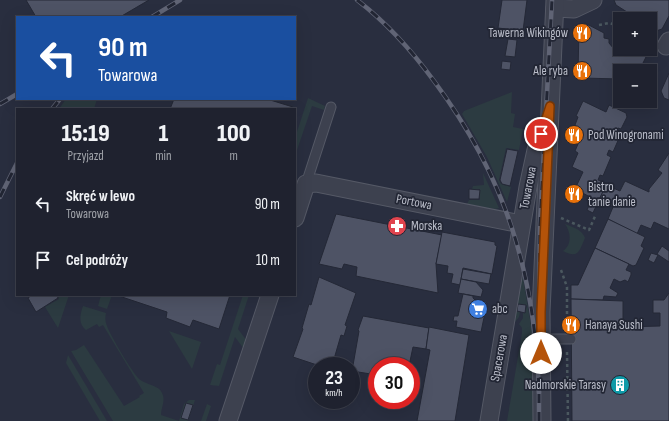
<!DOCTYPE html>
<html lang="pl">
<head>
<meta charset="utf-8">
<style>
  :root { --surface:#1f222f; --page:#272a37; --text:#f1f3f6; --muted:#a1a4aa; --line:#3c3f4b }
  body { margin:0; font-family:"Sofia Sans Condensed",sans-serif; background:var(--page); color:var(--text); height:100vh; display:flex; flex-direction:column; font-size:15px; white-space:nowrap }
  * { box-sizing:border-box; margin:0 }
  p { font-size:13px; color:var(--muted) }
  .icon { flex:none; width:22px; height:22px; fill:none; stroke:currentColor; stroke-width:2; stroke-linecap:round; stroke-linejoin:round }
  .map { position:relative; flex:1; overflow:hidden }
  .drawer { position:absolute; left:16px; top:108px; width:280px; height:188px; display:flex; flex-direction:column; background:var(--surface); border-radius:0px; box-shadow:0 4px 16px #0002,0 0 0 1px var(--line) }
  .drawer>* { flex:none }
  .banner { position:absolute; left:16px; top:16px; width:280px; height:84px; border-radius:0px; box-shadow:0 4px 16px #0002,0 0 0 1px var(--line); background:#1a4fa0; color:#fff; overflow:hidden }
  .controls { position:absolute; left:613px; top:12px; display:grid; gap:8px }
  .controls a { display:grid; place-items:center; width:44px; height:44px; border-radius:0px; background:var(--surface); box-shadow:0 4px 16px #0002,0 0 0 1px var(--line); font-size:20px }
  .speed { position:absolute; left:308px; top:357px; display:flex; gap:8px; font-size:20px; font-weight:700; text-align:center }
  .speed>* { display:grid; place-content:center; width:52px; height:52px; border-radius:50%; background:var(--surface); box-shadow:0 4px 16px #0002,0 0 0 1px var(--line); line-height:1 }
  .speed small { font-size:10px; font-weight:400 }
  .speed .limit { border:6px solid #d22; background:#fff; color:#111 }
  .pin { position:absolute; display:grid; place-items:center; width:34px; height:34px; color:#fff; margin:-17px; border:2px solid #fff; border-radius:50%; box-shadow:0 1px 4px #0007 }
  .me { position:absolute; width:44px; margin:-22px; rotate:0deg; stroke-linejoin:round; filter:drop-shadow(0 0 3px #0008) }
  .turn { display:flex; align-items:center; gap:14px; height:84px; padding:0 16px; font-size:18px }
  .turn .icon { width:52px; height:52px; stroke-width:2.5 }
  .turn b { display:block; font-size:28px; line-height:34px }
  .eta { display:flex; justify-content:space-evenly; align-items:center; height:68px; text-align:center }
  .eta b { font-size:24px; font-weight:800; line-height:28px }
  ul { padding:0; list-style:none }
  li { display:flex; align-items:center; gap:12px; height:56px; padding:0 16px }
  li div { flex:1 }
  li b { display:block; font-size:15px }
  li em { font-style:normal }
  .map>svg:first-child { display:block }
  .green { fill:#2c3b41 }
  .building { fill:#4e5365; stroke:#242836 }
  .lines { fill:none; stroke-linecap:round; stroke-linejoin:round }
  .service-casing { stroke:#555966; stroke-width:11 }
  .minor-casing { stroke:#555966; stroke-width:19 }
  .path { stroke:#4b585f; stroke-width:2.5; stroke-dasharray:3 3; stroke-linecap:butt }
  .service { stroke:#3d414f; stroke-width:9 }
  .minor { stroke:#3d414f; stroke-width:17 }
  .rail-casing { stroke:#606475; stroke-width:4.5 }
  .rail { stroke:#222634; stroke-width:3; stroke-dasharray:9; stroke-linecap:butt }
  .route-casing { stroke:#753606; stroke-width:10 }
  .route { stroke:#b45309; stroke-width:7 }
  .labels { text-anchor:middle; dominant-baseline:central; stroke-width:3.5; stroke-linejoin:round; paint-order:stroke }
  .poi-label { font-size:13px; fill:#babdc9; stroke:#222634; text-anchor:start }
  .street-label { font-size:13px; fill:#babdc9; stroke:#222634 }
</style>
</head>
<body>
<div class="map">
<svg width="669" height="421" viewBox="0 0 669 421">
  <rect width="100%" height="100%" fill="#292e3f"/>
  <g class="green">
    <path d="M 512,92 L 511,113 L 515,114 L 513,127 L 523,129 L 519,150 L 506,148 L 499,180 L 501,184 L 511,187 L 507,202 L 487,157 L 462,114 L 464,111 Z"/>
    <path d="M 308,98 L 325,106 L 324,110 L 312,106 L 295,156 L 295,138 Z"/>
    <path d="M 66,99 L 97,99 L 94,109 L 59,109 Z"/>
    <path d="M 483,173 L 499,208 L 495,209 L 467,204 L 469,200 L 480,200 L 480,189 L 472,189 L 473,186 L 484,185 Z"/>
    <path d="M 565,224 C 572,227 582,229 585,238 C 579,251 579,259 563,251 C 572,245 571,232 565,224 Z"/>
    <path d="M 523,278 L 534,343 L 534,421 L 507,421 L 522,333 L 522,328 L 519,324 L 523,318 L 523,313 L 525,313 L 527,306 L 518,304 L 517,311 L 520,312 L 519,317 L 515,322 L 513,322 L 520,280 Z"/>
    <path d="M 57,295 L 69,295 L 58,328 L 45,307 L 59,299 Z"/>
    <path d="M 101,295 L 112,295 L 107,309 L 98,306 Z"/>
    <path d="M 243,295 L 249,295 L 238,329 L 247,341 L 244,349 L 235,337 L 219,386 L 210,385 L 217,364 L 220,365 Z"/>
    <path d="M 83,306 L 106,313 C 105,317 105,322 107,326 C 110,335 132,372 139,379 C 146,385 159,385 162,393 C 166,400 161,408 161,415 L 179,421 L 184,404 L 189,400 L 195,400 L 188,421 L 113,421 L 71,351 L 76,350 L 84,345 L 124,406 L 140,397 L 139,396 L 144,393 L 103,325 L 99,327 L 97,324 L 86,330 C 78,324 80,314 83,306 Z"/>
    <path d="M 169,331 L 201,342 L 192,369 Z"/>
    <path d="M 68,355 L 107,421 L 100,421 L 66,363 Z"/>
    <path d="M 207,404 L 211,406 L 206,421 L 201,421 Z"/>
  </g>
  <g class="building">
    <path d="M 26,0 L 149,0 L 120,17 L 36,17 Z"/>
    <path d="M 502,0 L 527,0 L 523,31 L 498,28 Z"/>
    <path d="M 614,0 L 669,0 L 669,16 L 662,29 L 656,31 L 650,27 L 650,19 L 638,19 L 616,5 Z"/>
    <path d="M 585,23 L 604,33 L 604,38 L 609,39 L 609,43 L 614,49 L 643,49 L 641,54 L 646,57 L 639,71 L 620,71 L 620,79 L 582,78 L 578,74 L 579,26 Z"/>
    <path d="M 508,39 L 517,40 L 515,57 L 505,56 Z"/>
    <path d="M 502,61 L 511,62 L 510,70 L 501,69 Z"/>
    <path d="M 669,73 L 669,100 L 664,98 L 661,91 Z"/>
    <path d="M 174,99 L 267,99 L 293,107 L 293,109 L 170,109 Z"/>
    <path d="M 583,101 L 606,112 L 609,105 L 626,113 L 627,117 L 621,129 L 618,128 L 616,134 L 620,136 L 613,152 L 609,150 L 607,155 L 611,157 L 603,176 L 600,175 L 598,180 L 607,184 L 597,204 L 591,201 L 592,198 L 575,189 L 583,172 L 572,167 L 578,153 L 575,151 L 578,144 L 574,142 L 578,135 L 576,134 L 576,126 L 575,125 L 578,117 L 576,116 Z"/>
    <path d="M 507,149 L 518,151 L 510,186 L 502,184 L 500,180 Z"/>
    <path d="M 669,153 L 669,229 L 654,222 L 651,229 L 641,225 L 637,234 L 608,219 L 613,207 L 599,200 L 606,185 L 620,191 L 625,181 L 649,192 L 649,189 L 662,173 L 658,170 Z"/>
    <path d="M 469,189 L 480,190 L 479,199 L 469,199 Z"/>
    <path d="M 591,201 L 597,204 L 593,213 L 587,210 Z"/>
    <path d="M 336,214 L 442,235 L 436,264 L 438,293 L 356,276 L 357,267 L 344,264 L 342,269 L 319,264 Z"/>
    <path d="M 608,219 L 645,237 L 641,246 L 644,248 L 636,265 L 633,266 L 595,248 Z"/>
    <path d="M 442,232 L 495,242 L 495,245 L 497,246 L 492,274 L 463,268 L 460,285 L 451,283 L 453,274 L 447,273 L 448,266 L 436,264 Z"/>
    <path d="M 662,246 L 669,251 L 669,262 L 657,254 Z"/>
    <path d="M 595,248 L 629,264 L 626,270 L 631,272 L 631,275 L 628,282 L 625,280 L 620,282 L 614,279 L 610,288 L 618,293 L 616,297 L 604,296 L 603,300 L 571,299 L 571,285 L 578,285 Z"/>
    <path d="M 651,253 L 658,255 L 654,263 L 648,260 Z"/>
    <path d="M 463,269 L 491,274 L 489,284 L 461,279 Z"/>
    <path d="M 319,277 L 356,293 L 345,325 L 347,326 L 344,336 L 341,335 L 332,366 L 320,366 L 293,357 L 303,329 L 302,328 L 309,304 L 311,305 Z"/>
    <path d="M 461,279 L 476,282 L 483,290 L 481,297 L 458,293 Z"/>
    <path d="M 669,293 L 669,421 L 572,421 L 571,299 L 623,301 L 623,327 L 660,326 L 660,313 L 653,313 L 653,300 L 664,300 Z"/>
    <path d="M 463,294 L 473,296 L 473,298 L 475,300 L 487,303 L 481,332 L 456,327 L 457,321 L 453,321 L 454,316 L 458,316 Z"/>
    <path d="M 32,295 L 57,295 L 58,298 L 36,312 L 28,298 Z"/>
    <path d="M 116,295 L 230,295 L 219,329 L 193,320 L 190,327 L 166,318 L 167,312 Z"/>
    <path d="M 518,304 L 526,305 L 525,313 L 517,311 Z"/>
    <path d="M 363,316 L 429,328 L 426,349 L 413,347 L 409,366 L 377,366 L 377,375 L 352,371 L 359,331 L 358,330 Z"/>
    <path d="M 429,327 L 469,335 L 455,421 L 417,421 L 430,350 L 426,349 Z"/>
    <path d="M 186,403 L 193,405 L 188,420 L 181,418 Z"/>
  </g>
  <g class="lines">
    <g class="service-casing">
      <g id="service">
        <path d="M 306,184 L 331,107"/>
        <path d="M 541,339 L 571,339"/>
      </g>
    </g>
    <g class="minor-casing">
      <g id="minor">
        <path d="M 555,8 L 574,9 L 593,0"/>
        <path d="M 666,46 L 669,41"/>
        <path d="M 295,218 L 306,184 L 316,183 L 521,224"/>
        <path d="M 228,421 L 270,295"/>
        <path d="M 489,421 L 528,187 L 536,150 L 543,127"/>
        <path d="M 542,421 L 541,312 L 555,0"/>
      </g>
    </g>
    <g class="path">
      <path d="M 599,25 L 609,23 L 620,26"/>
      <path d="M 615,81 L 620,81"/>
      <path d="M 561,218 L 589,230 L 596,214"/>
      <path d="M 561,270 L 567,287 L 567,327"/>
      <path d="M 567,352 L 568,421"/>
    </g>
    <use href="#service" class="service"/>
    <use href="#minor" class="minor"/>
    <g class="rail-casing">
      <g id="rail">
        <path d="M 357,0 C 387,23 412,51 434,81 C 506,178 535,273 539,393"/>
        <path d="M 152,17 L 180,0"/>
        <path d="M 0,104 L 17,94"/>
        <path d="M 52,109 L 60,99"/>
        <path d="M 0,197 L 17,163"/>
        <path d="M 539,334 L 540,224 L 552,0"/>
        <path d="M 539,421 L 539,388"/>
      </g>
    </g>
    <use href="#rail" class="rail"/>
  </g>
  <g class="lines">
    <g class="route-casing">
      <path id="route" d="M 541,134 L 550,106 L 541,312 L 541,353"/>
    </g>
    <use href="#route" class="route"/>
  </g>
  <defs>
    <g id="restaurant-disc" transform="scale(1)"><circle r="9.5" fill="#e8710a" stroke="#222634"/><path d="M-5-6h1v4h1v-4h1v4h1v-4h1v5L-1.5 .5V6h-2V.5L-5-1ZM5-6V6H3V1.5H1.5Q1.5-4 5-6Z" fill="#fff"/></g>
    <g id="pharmacy-disc" transform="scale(1)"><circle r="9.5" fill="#e0444e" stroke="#222634"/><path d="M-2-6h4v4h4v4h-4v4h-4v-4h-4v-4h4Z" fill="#fff"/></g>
    <g id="supermarket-disc" transform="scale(1)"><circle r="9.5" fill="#3f7fe0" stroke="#222634"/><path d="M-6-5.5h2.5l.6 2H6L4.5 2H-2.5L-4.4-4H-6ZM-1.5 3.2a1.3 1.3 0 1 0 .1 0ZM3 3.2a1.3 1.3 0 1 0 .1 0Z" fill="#fff"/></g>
    <g id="building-disc" transform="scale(1)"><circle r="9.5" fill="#0f9aa8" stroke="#222634"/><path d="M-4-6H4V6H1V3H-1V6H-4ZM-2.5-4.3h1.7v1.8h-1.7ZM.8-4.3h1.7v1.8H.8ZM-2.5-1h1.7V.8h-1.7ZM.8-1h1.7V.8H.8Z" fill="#fff"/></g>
  </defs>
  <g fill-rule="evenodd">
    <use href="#restaurant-disc" x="582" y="33"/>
    <use href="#restaurant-disc" x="582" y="71"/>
    <use href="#restaurant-disc" x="574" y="135"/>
    <use href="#restaurant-disc" x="574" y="194"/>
    <use href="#pharmacy-disc" x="397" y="226"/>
    <use href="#supermarket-disc" x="478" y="309"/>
    <use href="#restaurant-disc" x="571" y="325"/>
    <use href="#building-disc" x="620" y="385"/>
  </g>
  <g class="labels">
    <g class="poi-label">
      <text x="568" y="33" text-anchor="end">Tawerna Wikingów</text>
      <text x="568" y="71" text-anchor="end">Ale ryba</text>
      <text x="588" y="135">Pod Winogronami</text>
      <text x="588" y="187">Bistro<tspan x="588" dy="15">tanie danie</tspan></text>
      <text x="411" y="226">Morska</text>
      <text x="492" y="309">abc</text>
      <text x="585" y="325">Hanaya Sushi</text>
      <text x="606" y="385" text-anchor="end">Nadmorskie Tarasy</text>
    </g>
    <g class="street-label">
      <text transform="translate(528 188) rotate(-79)">Towarowa</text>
      <text transform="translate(414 202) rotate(11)">Portowa</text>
      <text transform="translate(499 358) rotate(-80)">Spacerowa</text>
    </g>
  </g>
</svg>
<div class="controls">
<a>+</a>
<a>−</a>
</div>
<div class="speed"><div>23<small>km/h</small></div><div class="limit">30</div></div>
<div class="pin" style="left:541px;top:134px;background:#d93025"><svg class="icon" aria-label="arrive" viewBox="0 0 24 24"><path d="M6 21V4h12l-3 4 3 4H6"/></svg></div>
<svg class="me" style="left:541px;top:353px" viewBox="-20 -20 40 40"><circle r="19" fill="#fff"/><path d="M0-13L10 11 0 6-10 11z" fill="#b45309"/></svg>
<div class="banner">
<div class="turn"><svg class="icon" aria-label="left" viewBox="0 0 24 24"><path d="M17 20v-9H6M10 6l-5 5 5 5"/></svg><div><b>90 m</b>Towarowa</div></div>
</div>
<section class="drawer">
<div class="eta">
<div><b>15:19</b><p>Przyjazd</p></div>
<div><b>1</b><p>min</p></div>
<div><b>100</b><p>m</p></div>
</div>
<ul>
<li><svg class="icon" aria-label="left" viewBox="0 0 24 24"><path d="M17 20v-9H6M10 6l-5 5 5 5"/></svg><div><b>Skręć w lewo</b><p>Towarowa</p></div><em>90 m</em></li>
<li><svg class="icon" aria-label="arrive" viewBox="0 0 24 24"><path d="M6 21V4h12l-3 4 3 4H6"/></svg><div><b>Cel podróży</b></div><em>10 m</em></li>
</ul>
</section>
</div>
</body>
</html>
